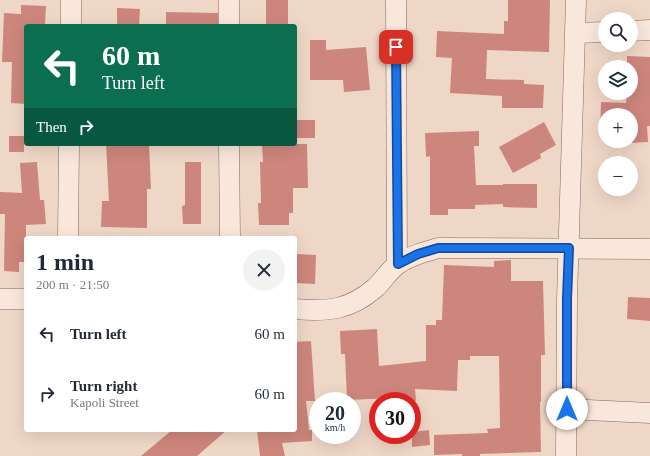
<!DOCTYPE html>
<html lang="en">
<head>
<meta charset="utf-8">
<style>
  :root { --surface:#fff; --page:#f2f2f3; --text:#1f2937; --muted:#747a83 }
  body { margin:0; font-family:"Times New Roman",serif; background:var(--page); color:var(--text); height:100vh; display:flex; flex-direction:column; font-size:15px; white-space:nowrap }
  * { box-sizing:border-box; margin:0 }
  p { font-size:13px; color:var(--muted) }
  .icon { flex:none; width:22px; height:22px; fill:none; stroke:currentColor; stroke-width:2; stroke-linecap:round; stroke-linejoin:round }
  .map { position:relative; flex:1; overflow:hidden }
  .drawer { position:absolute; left:24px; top:236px; width:273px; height:196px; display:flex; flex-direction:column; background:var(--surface); border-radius:4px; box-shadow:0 4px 16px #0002 }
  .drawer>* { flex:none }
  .banner { position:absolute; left:24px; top:24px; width:273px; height:122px; border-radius:4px; box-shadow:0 4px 16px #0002; background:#0b6e4f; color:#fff; overflow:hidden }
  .tools { position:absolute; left:598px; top:12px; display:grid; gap:8px }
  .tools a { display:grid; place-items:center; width:40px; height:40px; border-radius:50%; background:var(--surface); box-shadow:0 4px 16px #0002; font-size:20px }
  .speed { position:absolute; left:309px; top:392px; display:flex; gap:8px; font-size:20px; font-weight:700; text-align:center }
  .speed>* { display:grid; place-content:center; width:52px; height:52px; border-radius:50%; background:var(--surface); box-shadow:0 4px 16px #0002; line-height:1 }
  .speed small { font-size:10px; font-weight:400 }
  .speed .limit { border:6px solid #d22; background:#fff; color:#111 }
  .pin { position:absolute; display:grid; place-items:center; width:34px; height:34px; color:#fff; margin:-17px; border-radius:8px; box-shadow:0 2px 6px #0006 }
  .me { position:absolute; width:44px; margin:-22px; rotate:0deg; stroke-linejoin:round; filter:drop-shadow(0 0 3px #0008) }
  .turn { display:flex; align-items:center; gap:14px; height:84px; padding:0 12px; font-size:18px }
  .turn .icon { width:52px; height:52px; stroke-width:2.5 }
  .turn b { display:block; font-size:28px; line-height:34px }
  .then { display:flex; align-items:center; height:38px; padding:0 12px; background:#0003; gap:8px; font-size:15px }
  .round { display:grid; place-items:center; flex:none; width:42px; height:42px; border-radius:21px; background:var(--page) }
  .summary { display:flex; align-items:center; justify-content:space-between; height:68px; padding:0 12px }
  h1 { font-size:24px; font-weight:700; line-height:30px }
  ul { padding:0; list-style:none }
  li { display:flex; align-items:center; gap:12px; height:60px; padding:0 12px }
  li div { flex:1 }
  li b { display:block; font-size:15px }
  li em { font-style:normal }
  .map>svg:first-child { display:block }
  .building { fill:#cd867d }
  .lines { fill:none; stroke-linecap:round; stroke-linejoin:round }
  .minor-casing { stroke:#8b675c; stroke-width:21 }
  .minor { stroke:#f9e7db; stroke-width:20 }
  .route-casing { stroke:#114b97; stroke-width:10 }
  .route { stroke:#1a73e8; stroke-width:7 }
</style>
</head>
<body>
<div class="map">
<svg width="650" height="456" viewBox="0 0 650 456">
  <rect width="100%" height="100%" fill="#efd7c7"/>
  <g class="building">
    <rect x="266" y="0" width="22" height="26"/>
    <path d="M 508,0 L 550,0 L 549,52 L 487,50 L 486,79 L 524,80 L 524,84 L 544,85 L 543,108 L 502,108 L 502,96 L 450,93 L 452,58 L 436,57 L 437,31 L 504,34 L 504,21 L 508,21 Z"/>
    <path d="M 21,5 L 46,6 L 45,25 L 26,24 L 26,104 L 11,103 L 12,62 L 2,62 L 4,13 L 21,14 Z"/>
    <path d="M 117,8 L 140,9 L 139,26 L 117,26 Z"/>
    <path d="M 166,12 L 218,13 L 218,26 L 166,26 Z"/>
    <path d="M 310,40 L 326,40 L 326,50 L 366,47 L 370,90 L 344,92 L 343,80 L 310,80 Z"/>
    <path d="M 627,56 L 650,57 L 650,126 L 647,126 L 648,142 L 630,143 L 631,115 L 605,115 L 605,132 L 600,132 L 601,102 L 626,103 L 627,93 L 631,93 L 631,67 L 627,67 Z"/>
    <rect x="295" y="120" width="20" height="18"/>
    <path d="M 544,122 L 556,145 L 540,154 L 541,158 L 513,173 L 499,147 Z"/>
    <path d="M 479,131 L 479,146 L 474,146 L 476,185 L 503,185 L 503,184 L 537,184 L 537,208 L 503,207 L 503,204 L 475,205 L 475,209 L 448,209 L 448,215 L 430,215 L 430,156 L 426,157 L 425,133 Z"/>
    <rect x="9" y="136" width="15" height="16"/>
    <path d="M 106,144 L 149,144 L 151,189 L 147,189 L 147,228 L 101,227 L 102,201 L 109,201 Z"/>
    <path d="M 262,144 L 307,144 L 308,188 L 293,188 L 293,213 L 289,213 L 289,225 L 259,225 L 258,203 L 261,203 L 260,162 L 263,162 Z"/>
    <path d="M 37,162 L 40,200 L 44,200 L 46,224 L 26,225 L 26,260 L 24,260 L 24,262 L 19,262 L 19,272 L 4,271 L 5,214 L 0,214 L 0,192 L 22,193 L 20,163 Z"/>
    <path d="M 185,162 L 201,162 L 201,224 L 183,224 L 182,206 L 185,205 Z"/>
    <path d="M 296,254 L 316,255 L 315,284 L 295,283 Z"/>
    <path d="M 511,260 L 511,281 L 543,281 L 545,355 L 541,355 L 541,402 L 540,402 L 541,452 L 480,454 L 480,456 L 462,456 L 462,454 L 434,455 L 434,435 L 488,433 L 487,429 L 500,428 L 499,356 L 470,356 L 470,360 L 458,360 L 457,391 L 415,389 L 416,401 L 392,401 L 392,398 L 347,400 L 345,354 L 341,354 L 340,331 L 377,329 L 379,366 L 426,361 L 426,325 L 436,325 L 436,320 L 442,320 L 444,265 L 494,267 L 494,261 Z"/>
    <path d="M 628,297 L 650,298 L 650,321 L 627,319 Z"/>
    <path d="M 311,341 L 315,401 L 306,401 L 309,430 L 312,430 L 312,441 L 282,443 L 285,456 L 260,456 L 257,430 L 295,430 L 295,342 Z"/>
    <path d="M 172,430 L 227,430 L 197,456 L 141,456 Z"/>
    <path d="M 429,430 L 430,445 L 412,447 L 412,432 Z"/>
  </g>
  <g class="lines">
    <g class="minor-casing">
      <g id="minor">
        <path d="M 396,0 L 397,264"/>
        <path d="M 71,26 L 71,0"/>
        <path d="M 229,26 L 229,0"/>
        <path d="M 631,31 L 650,30"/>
        <path d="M 576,33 L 605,32"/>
        <path d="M 229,144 L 230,238"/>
        <path d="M 68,238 L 69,144"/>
        <path d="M 0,299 L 26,299"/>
        <path d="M 295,309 C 327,312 350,310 375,288 C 383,281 389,270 398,264 C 410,256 424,252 438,248 L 650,249"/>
        <path d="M 567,409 L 650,413"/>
        <path d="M 566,456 L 567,299 L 576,0"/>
      </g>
    </g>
    <use href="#minor" class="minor"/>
  </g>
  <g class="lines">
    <g class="route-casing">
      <path id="route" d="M 396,47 L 398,264 L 418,254 L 438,248 L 569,248 L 567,299 L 567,409"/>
    </g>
    <use href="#route" class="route"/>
  </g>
</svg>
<div class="tools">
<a><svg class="icon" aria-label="search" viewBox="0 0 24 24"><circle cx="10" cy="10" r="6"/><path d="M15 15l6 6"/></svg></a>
<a><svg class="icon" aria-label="layers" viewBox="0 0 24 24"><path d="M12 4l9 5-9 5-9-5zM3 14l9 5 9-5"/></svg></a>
<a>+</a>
<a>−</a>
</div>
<div class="speed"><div>20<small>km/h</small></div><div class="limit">30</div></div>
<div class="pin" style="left:396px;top:47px;background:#d93025"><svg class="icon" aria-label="arrive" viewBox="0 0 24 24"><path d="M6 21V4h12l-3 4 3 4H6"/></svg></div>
<svg class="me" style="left:567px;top:409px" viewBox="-20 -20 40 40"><circle r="19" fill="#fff"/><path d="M0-13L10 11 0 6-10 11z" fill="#1a73e8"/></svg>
<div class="banner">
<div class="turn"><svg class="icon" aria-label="left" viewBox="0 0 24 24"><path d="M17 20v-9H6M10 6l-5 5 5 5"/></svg><div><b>60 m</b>Turn left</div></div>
<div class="then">Then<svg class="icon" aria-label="right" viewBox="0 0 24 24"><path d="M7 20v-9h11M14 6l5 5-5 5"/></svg></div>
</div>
<section class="drawer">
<div class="summary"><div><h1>1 min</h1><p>200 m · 21:50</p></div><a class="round"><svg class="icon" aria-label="close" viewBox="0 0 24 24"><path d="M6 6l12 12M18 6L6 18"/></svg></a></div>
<ul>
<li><svg class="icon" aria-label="left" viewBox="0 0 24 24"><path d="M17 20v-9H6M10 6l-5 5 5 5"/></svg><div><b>Turn left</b></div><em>60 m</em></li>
<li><svg class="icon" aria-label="right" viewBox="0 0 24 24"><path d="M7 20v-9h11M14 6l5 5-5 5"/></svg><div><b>Turn right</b><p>Kapoli Street</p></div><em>60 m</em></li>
</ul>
</section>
</div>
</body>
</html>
